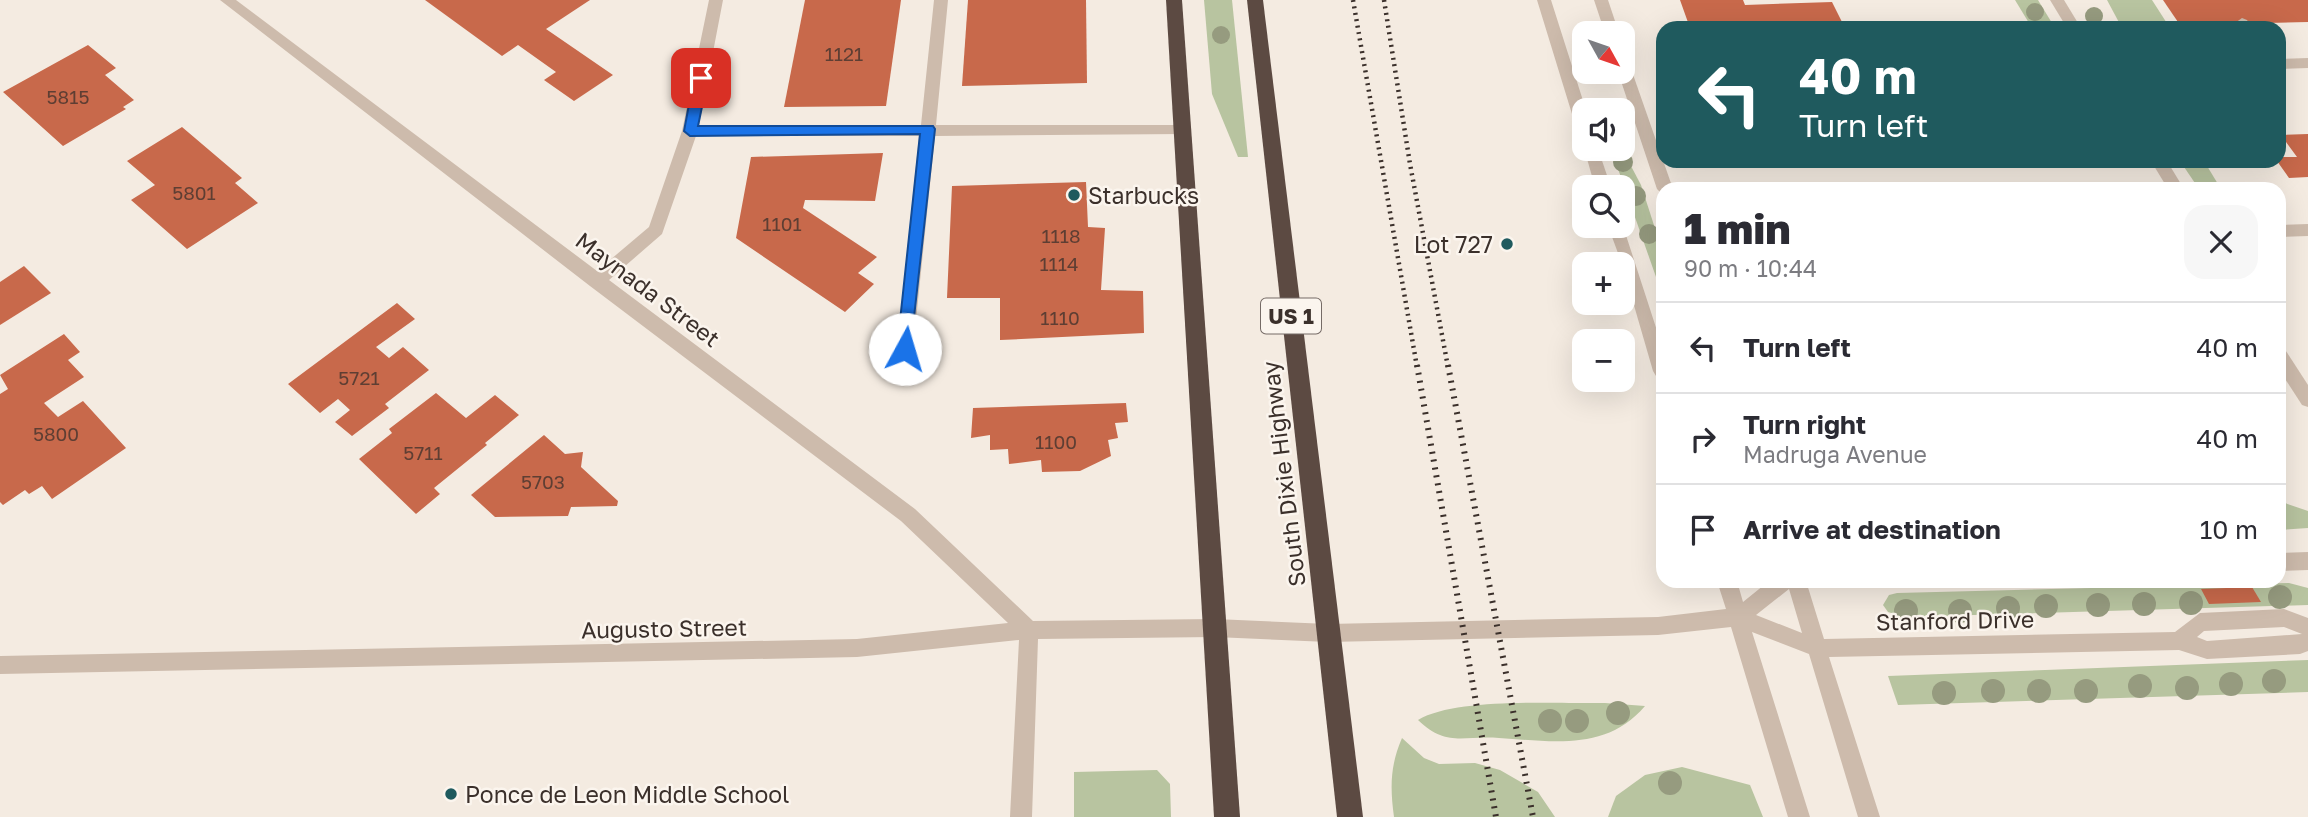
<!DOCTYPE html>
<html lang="en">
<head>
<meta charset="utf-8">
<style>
  :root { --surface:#fff; --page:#f7f7f7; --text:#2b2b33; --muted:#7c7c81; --line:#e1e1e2 }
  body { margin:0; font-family:"Golos Text",sans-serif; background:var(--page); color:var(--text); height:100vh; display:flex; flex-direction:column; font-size:26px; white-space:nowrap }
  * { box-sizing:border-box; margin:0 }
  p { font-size:23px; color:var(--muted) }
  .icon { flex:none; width:38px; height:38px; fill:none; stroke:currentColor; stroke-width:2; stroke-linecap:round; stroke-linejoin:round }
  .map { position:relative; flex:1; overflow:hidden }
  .details { position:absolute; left:1656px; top:182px; width:630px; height:406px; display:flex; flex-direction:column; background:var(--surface); border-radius:21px; box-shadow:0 7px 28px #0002 }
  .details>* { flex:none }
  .guide { position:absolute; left:1656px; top:21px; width:630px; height:147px; border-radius:21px; box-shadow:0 7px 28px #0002; background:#1f5a5e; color:#fff; overflow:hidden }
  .needle { width:46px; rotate:130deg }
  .controls { position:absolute; left:1572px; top:21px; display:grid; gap:14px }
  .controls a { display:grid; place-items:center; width:63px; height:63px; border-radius:14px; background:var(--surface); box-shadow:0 7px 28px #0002; font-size:35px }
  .pin { position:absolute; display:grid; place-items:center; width:60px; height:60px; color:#fff; margin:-30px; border-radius:14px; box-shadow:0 4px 10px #0006 }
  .me { position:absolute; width:77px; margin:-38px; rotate:6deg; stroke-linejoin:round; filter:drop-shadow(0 0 5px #0008) }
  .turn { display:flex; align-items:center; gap:24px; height:147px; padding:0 28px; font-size:32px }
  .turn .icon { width:91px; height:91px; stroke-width:2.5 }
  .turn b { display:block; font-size:49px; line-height:60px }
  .round { display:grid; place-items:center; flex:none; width:74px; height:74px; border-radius:21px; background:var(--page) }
  .head { display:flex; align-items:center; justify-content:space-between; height:119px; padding:0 28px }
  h1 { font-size:42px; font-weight:800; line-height:52px }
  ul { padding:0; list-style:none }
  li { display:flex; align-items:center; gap:21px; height:91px; padding:0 28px; border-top:2px solid var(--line) }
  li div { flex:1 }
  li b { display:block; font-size:26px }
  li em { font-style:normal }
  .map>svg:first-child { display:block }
  .green { fill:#b8c4a0 }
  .building { fill:#c8694b }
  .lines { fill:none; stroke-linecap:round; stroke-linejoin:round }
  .minor { fill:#cdbbac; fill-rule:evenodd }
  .highway { fill:#5c4a42; fill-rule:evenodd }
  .rail-far1 { stroke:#3b302b; stroke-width:4.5; stroke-dasharray:2 4.5; stroke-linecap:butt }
  .rail { stroke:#3b302b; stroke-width:6; stroke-dasharray:2 6; stroke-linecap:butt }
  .tree { fill:#969b7f }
  .route { fill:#1a73e8; stroke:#114b97; stroke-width:2 }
  .poi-dot { fill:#1f5a5e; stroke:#fbf5ee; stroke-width:2.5 }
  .labels { text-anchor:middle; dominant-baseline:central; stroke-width:5; stroke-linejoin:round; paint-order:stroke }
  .number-label { font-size:19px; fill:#5e3e33 }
  .shield { fill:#fbf5ee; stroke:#756b66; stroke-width:2 }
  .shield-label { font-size:21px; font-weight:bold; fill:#3b302b }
  .poi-label { font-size:23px; fill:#3b302b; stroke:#fbf5ee; text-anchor:start }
  .street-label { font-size:23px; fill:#3b302b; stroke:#fbf5ee }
</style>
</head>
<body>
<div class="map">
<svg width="2308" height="817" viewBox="0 0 2308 817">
  <rect width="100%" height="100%" fill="#f4ebe1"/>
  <g class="green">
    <path d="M 1204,0 L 1232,0 L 1248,157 L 1238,157 L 1212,94 Z"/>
    <path d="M 2015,0 L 2038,0 L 2055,28 L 2032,28 Z"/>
    <path d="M 2107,0 L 2152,0 L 2170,28 L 2122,28 Z"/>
    <path d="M 1611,149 L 1622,149 L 1641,185 L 1662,250 L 1662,294 Z"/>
    <path d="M 2180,161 L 2204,161 L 2221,189 L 2199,189 Z"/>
    <path d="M 2279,501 L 2308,511 L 2308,528 L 2279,530 Z"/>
    <path d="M 2289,583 L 2308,588 L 2308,605 L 1905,617 L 1888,612 L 1883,605 L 1889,595 L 1897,593 Z"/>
    <path d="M 2308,660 L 2308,692 L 1898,705 L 1888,676 Z"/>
    <path d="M 1605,703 L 1645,706 C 1606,752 1551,741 1499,738 C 1464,735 1447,748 1418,720 C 1457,697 1557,704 1605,703 Z"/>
    <path d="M 1402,738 L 1424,758 L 1439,764 L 1475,763 L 1500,770 L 1538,792 L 1555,817 L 1394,817 C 1390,787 1390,766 1402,738 Z"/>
    <path d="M 1682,767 L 1750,785 L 1763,817 L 1608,817 L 1616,796 L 1645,775 Z"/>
    <path d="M 1157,770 L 1170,784 L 1171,817 L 1074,817 L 1074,772 Z"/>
  </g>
  <g class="building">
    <path d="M 425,0 L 590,0 L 546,29 L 613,75 L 574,101 L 544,80 L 556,72 L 518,45 L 502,56 Z"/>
    <path d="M 805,0 L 901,0 L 886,106 L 784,107 Z"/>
    <path d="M 968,0 L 1086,0 L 1087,83 L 962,86 Z"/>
    <path d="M 1680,0 L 1743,0 L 1745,5 L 1832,2 L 1845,28 L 1690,28 Z"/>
    <path d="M 2163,0 L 2308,0 L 2308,22 L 2180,25 Z"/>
    <path d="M 88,45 L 116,68 L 105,75 L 134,100 L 123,107 L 126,109 L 63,146 L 3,92 Z"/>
    <path d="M 182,127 L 242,178 L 235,183 L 258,203 L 187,249 L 131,200 L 155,185 L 127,161 Z"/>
    <path d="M 2308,134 L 2308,177 L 2289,178 L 2277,161 L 2278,157 L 2297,157 L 2281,135 Z"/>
    <path d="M 883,153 L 875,201 L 805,200 L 803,208 L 877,257 L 858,273 L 874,284 L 845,312 L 736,238 L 751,157 Z"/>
    <path d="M 1086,182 L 1088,227 L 1105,228 L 1101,290 L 1143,291 L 1144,333 L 1000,340 L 1000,298 L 947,298 L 952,186 Z"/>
    <path d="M 2073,183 L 2076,189 L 1952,189 L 1950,184 Z"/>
    <path d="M 24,266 L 51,293 L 0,325 L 0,282 Z"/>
    <path d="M 397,303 L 415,319 L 376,347 L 389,358 L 403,347 L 429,370 L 385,404 L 389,408 L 352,436 L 335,422 L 350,410 L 338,399 L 320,413 L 288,384 Z"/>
    <path d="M 64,334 L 80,352 L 68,360 L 84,377 L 44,403 L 58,417 L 83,401 L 126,448 L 52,499 L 42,486 L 29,494 L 25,490 L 3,505 L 0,502 L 0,394 L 8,389 L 0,375 Z"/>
    <path d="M 436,393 L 466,418 L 495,395 L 519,415 L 485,443 L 487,445 L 434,488 L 440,494 L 416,514 L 359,459 L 392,433 L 389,429 Z"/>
    <path d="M 1126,403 L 1128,422 L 1115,423 L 1118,438 L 1108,440 L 1111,456 L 1080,471 L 1042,472 L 1041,460 L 1009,464 L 1008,449 L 990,450 L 990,435 L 971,438 L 973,408 Z"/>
    <path d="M 544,435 L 565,454 L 583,452 L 581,467 L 618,501 L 617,506 L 571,507 L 568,516 L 495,517 L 471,495 Z"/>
    <path d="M 2252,587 L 2261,602 L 2209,604 L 2201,589 Z"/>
  </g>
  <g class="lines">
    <g class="minor">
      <path d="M 220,0 L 236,0 L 597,271 L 649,227 L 682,131 L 709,0 L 723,0 L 699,125 L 921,125 L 934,0 L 948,0 L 936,125 L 1188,125 L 1191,129 L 1188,133 L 1183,134 L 935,136 L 913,349 L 911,354 L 899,354 L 897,349 L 919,136 L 696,136 L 662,234 L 609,280 L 915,509 L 1033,621 L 1215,619 L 1328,624 L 1658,617 L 1726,609 L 1717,581 L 1737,581 L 1743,602 L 1769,581 L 1806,581 L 1824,639 L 2175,632 L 2200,613 L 2284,609 L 2308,618 L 2308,651 L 2300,654 L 2207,659 L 2179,650 L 1829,657 L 1880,817 L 1858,817 L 1809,654 L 1752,632 L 1810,817 L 1788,817 L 1731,627 L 1658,635 L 1328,642 L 1215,637 L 1038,639 L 1032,817 L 1010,817 L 1019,640 L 857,657 L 0,674 L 0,656 L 857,639 L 1008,623 L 901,521 L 590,286 ZM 1789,589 L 1802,633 L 1756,615 ZM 2284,627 L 2302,634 L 2207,641 L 2197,637 L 2204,631 Z"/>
      <path d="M 1537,0 L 1551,0 L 1586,110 L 1584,110 L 1584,132 L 1576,127 Z"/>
      <path d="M 1594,0 L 1608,0 L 1619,33 L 1605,33 Z"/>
      <path d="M 2050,0 L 2064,0 L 2081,28 L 2067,28 Z"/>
      <path d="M 2242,18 L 2247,20 L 2252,28 L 2238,28 L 2235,23 Z"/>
      <path d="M 1622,58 L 1629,63 L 1673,189 L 1662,189 L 1662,194 L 1657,189 L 1618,72 L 1622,72 Z"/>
      <path d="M 2308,58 L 2308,68 L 2278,69 L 2278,59 Z"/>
      <path d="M 1584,148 L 1598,149 L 1611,187 L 1595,187 Z"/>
      <path d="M 2151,161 L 2167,161 L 2184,189 L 2168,189 Z"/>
      <path d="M 1622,223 L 1662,346 L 1662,378 L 1656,376 L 1653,371 L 1622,264 L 1608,226 L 1622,226 Z"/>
      <path d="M 2308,224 L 2308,236 L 2278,237 L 2278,225 Z"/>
      <path d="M 2278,346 L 2284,348 L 2308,385 L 2308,407 L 2302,405 L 2278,368 Z"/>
      <path d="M 2308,552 L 2308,570 L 2278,571 L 2278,553 Z"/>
    </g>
    <g class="highway">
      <path d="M 1166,0 L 1182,0 L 1240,817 L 1214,817 Z"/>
      <path d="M 1247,0 L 1263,0 L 1363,817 L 1337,817 Z"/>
    </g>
    <g class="rail-far1">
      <path d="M 1353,0 L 1417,367"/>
      <path d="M 1384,0 L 1410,164 L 1448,367"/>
    </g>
    <g class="rail">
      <path d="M 1417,365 L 1496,817"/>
      <path d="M 1448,365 L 1533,817"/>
    </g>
  </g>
  <g class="tree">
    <circle cx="2035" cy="12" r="9"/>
    <circle cx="2094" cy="16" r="9"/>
    <circle cx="1221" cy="35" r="9"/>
    <circle cx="1623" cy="162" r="10"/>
    <circle cx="1636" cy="196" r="10"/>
    <circle cx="1649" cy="234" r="10"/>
    <circle cx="2280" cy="597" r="12"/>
    <circle cx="2191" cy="603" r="12"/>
    <circle cx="2144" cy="604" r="12"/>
    <circle cx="2098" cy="605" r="12"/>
    <circle cx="2046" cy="606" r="12"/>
    <circle cx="2008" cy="608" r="12"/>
    <circle cx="1906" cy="611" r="12"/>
    <circle cx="1960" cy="611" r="12"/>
    <circle cx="2274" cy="681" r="12"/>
    <circle cx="2231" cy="684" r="12"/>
    <circle cx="2140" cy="686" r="12"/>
    <circle cx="2187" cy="688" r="12"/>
    <circle cx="1993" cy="691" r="12"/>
    <circle cx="2039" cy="691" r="12"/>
    <circle cx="2086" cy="691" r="12"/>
    <circle cx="1944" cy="693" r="12"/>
    <circle cx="1618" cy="713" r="12"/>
    <circle cx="1550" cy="721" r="12"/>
    <circle cx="1577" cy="721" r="12"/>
    <circle cx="1670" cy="783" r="12"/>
  </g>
  <path class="route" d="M 701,74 L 708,78 L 698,126 L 933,126 L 935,129 L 910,353 L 905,355 L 897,349 L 920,134 L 690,136 L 684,131 L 694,78 Z"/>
  <g class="poi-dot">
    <circle cx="1074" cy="195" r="7"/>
    <circle cx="1507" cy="244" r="7"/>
    <circle cx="451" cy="794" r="7"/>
  </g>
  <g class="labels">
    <g class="number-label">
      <text x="844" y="53">1121</text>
      <text x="68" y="96">5815</text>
      <text x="194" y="192">5801</text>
      <text x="782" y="223">1101</text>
      <text x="1061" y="235">1118</text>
      <text x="1059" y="263">1114</text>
      <text x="1060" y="317">1110</text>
      <text x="359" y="377">5721</text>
      <text x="56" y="433">5800</text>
      <text x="1056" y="441">1100</text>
      <text x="423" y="452">5711</text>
      <text x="543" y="481">5703</text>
    </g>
    <rect class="shield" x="1261" y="298.5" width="60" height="35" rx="5"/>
    <g class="shield-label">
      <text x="1291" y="316">US 1</text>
    </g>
    <g class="poi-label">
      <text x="1088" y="195">Starbucks</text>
      <text x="1493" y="244" text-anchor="end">Lot 727</text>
      <text x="465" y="794">Ponce de Leon Middle School</text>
    </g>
    <g class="street-label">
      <text transform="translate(648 289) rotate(37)">Maynada Street</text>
      <text transform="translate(1283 474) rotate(-97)">South Dixie Highway</text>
      <text transform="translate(1955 620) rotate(-1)">Stanford Drive</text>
      <text transform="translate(664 628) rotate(-1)">Augusto Street</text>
    </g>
  </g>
</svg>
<div class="controls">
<a><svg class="needle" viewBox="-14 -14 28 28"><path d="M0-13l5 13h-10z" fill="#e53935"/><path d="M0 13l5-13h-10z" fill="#7c7c81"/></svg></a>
<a><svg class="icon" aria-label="sound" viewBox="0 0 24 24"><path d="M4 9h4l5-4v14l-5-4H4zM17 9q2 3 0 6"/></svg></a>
<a><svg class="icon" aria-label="search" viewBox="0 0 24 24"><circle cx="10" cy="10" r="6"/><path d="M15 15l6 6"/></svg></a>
<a>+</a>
<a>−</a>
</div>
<div class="pin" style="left:701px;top:78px;background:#d93025"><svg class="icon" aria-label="arrive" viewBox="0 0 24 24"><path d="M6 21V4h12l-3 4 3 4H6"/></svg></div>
<svg class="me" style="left:905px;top:349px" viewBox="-20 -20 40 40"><circle r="19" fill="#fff"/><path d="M0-13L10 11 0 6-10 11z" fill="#1a73e8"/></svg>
<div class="guide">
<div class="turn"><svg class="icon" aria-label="left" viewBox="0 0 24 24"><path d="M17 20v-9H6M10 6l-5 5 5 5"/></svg><div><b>40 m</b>Turn left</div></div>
</div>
<section class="details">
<div class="head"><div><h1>1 min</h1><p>90 m · 10:44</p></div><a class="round"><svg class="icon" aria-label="close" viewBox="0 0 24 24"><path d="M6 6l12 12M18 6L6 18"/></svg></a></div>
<ul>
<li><svg class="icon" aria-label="left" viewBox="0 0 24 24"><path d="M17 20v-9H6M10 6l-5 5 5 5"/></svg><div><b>Turn left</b></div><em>40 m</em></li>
<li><svg class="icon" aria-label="right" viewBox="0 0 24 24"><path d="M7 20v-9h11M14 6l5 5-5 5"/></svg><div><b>Turn right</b><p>Madruga Avenue</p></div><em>40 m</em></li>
<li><svg class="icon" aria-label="arrive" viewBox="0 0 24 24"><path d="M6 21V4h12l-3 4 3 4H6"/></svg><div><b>Arrive at destination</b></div><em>10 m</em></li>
</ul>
</section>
</div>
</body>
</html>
